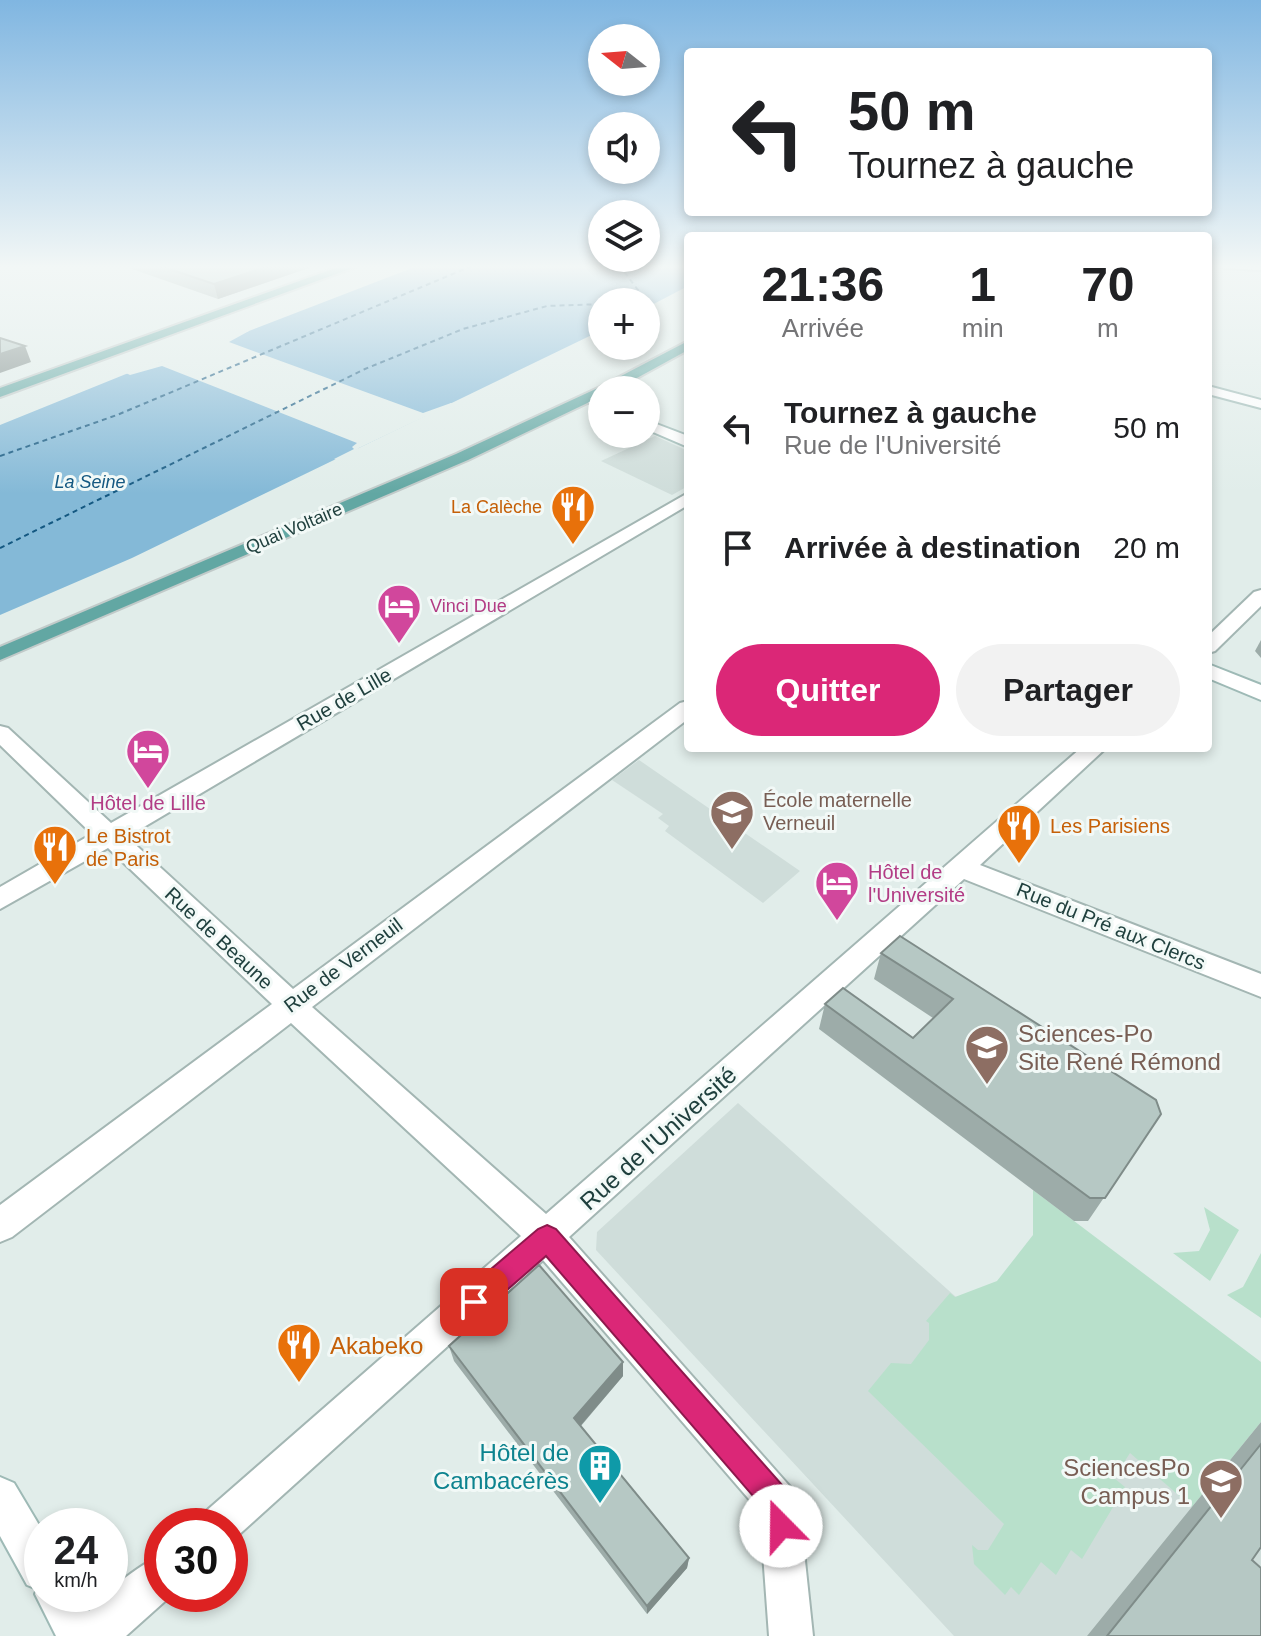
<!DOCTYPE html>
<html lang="fr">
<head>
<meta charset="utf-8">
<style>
  :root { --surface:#fff; --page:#f2f2f2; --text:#202124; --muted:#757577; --accent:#db2777 }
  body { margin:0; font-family:Helvetica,sans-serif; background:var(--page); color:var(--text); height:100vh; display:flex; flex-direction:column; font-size:30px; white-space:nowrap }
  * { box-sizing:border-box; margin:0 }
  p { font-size:26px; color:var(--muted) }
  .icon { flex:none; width:44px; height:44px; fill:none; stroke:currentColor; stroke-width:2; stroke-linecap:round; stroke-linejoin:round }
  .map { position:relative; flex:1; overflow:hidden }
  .side { position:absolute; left:684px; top:232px; width:528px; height:520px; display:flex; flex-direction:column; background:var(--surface); border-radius:8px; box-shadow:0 4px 12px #0003 }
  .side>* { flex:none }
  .guide { position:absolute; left:684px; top:48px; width:528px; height:168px; border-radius:8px; box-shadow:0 4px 12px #0003; background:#fff; color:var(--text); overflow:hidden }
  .needle { width:52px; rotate:287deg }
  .tools { position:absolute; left:588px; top:24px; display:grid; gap:16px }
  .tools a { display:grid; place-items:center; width:72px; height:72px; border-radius:50%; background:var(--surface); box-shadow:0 4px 12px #0003; font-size:40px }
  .speed { position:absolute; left:24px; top:1508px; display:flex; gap:16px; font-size:40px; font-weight:700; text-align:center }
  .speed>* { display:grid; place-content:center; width:104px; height:104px; border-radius:50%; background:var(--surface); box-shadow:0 4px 12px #0003; line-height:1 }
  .speed small { font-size:20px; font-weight:400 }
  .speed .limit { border:12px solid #d22; background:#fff; color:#111 }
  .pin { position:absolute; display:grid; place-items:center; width:68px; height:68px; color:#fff; margin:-34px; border-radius:16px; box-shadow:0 4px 12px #0006 }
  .me { position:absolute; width:88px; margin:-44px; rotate:338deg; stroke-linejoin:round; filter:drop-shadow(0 0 6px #0008) }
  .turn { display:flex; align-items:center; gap:28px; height:168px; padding:0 32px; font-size:36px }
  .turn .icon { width:104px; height:104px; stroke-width:2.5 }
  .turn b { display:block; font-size:56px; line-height:68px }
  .eta { display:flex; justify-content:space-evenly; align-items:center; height:136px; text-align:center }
  .eta b { font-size:48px; font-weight:700; line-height:56px }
  .cta { display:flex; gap:16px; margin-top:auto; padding:16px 32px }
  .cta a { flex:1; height:92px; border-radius:48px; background:var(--accent); color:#fff; font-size:32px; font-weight:700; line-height:92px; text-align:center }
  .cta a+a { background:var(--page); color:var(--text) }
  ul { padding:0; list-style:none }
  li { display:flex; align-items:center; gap:24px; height:120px; padding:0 32px }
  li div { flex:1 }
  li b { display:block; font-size:30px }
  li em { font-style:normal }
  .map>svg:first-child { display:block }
  .built { fill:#cfddda }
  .green { fill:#b8e0cb }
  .water { fill:#84b9d7 }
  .pier { fill:#e1edea }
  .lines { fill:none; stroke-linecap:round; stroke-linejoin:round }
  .ferry { stroke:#145881; stroke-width:2; stroke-dasharray:5 4; stroke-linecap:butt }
  .street-casing { stroke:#a3b6b3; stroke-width:4 }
  .secondary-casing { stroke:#9ebab6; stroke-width:4 }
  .primary-casing { stroke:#c1cac9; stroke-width:4 }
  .street { fill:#fff; fill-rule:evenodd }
  .secondary { fill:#fff; fill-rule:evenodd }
  .primary { fill:#62a7a3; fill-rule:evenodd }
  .wall { fill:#9daca9 }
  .shaded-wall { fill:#7f8c89 }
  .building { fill:#b6c8c4; stroke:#7f8c89; stroke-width:2 }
  .route { fill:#db2777; stroke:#8e194d; stroke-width:2 }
  .labels { text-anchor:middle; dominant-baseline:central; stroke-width:6; stroke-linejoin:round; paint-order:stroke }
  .far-water-label { font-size:18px; font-style:italic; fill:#145881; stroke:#f2f9f7 }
  .far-food-label { font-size:18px; fill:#c56008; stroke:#f2f9f7; text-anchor:end }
  .far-street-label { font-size:18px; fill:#20403e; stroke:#f2f9f7 }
  .far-hotel-label { font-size:18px; fill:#b23c85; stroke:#f2f9f7; text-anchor:start }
  .street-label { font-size:20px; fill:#20403e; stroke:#f2f9f7 }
  .education-label { font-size:20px; fill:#785e54; stroke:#f2f9f7; text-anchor:start }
  .hotel-label { font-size:20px; fill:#b23c85; stroke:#f2f9f7 }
  .food-label { font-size:20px; fill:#c56008; stroke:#f2f9f7; text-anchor:start }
  .near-education-label { font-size:24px; fill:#785e54; stroke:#f2f9f7; text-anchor:start }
  .near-street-label { font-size:24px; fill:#20403e; stroke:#f2f9f7 }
  .near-food-label { font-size:24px; fill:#c56008; stroke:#f2f9f7; text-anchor:start }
  .near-culture-label { font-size:24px; fill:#0d838f; stroke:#f2f9f7; text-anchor:end }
</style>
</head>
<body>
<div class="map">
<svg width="1261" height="1636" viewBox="0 0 1261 1636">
  <rect width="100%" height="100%" fill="#e1edea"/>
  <g class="built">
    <path d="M 655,436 L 688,451 L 688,486 L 672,495 L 601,461 Z"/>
    <path d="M 639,760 L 800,871 L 763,903 L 665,831 L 669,826 L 658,818 L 663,814 L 612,780 Z"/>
    <path d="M 738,1103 L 1192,1507 L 1261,1423 L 1261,1636 L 954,1636 L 596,1250 L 597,1232 Z"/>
  </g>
  <g class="green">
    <path d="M 1033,1190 L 1261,1362 L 1261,1422 L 1192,1507 L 1130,1453 L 1114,1478 L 1125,1487 L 1082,1559 L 1071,1550 L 1056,1575 L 1041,1562 L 1019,1595 L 1011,1587 L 1005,1595 L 974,1564 L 972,1545 L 978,1550 L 988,1550 L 1004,1524 L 868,1391 L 891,1363 L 911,1364 L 929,1340 L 929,1323 L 926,1321 L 950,1293 L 955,1297 L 997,1281 L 1033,1235 Z"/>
    <path d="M 1204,1207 L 1239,1230 L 1210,1281 L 1173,1253 L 1199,1251 L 1210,1230 Z"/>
    <path d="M 1261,1253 L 1261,1318 L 1227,1295 L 1243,1287 Z"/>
  </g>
  <path class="water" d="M 420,265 L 688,265 L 688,286 L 646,308 L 646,302 L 602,302 L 602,330 L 132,558 L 0,615 L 0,425 L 126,374 L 231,338 Z"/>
  <path class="pier" d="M 242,329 L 249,331 L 229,342 L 423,413 L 451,403 L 460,406 L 424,417 L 359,448 L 341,462 L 334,459 L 354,449 L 352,447 L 357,443 L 162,366 L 130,375 L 122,371 L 160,362 Z"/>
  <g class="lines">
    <g class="ferry">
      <path d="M 627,265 L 623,270 L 647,302"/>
      <path d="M 0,456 L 117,415 L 474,265"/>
      <path d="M 0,548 L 365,369 L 463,329 L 547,306 L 602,304"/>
    </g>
    <g class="street-casing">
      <g id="street">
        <path d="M 1218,265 L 1261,265 L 1261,270 L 1224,268 Z"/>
        <path d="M 688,493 L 688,505 L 127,837 L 293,989 L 680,703 L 688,701 L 688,719 L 312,1007 L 546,1214 L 1081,748 L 1106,748 L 980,865 L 1261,974 L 1261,997 L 964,879 L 569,1237 L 793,1490 L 799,1504 L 813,1636 L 769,1636 L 760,1512 L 543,1260 L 233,1540 L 230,1542 L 230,1526 L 199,1526 L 205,1512 L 521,1236 L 291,1023 L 12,1237 L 0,1242 L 0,1205 L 272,1004 L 108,848 L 0,909 L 0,887 L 92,834 L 0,745 L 0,726 L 8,728 L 111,823 Z"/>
        <path d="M 1261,590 L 1261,606 L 1215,651 L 1208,653 L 1208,636 L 1254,592 Z"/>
        <path d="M 162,1555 L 162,1594 L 173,1594 L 126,1636 L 72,1636 C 83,1609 135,1566 162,1555 Z"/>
      </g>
    </g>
    <g class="secondary-casing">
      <g id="secondary">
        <path d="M 1208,386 L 1261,400 L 1261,408 L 1208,394 Z"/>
        <path d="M 587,395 L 602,400 L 602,409 L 580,399 Z"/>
        <path d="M 646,420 L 688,436 L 688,447 L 646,429 Z"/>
        <path d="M 1208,664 L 1261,685 L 1261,700 L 1208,678 Z"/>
        <path d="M 0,1477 L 14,1483 L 42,1530 L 42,1594 L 80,1594 L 102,1636 L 56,1636 L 35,1594 L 37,1589 L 27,1585 L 0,1536 Z"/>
      </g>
    </g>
    <g class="primary-casing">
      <g id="primary">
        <path d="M 344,265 L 361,265 L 0,397 L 0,388 Z"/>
        <path d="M 688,341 L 688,350 L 615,390 L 602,390 L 602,396 L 468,460 L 0,660 L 0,647 L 456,454 L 600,387 Z"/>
      </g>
    </g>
    <use href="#street" class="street"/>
    <use href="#secondary" class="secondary"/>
    <use href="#primary" class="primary"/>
  </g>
  <g class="wall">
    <path d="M 127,265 L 317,265 L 218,299 L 132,269 Z"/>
    <path d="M 1261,640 L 1261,658 L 1255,651 Z"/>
    <path d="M 881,953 L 1161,1114 L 1088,1221 L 1074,1221 L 819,1029 L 825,1004 L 913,1038 L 933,1018 L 874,979 Z"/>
    <path d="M 449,1346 L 623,1362 L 623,1376 L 581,1426 L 689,1558 L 687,1568 L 647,1614 L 454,1361 Z"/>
    <path d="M 1261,1422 L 1261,1547 L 1252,1560 L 1261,1636 L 1087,1636 Z"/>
  </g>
  <g class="shaded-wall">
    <path d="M 272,265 L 317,265 L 218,299 L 214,284 Z"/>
    <path d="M 25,346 L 31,362 L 0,373 L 0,354 Z"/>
    <path d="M 623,1362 L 623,1376 L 576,1431 L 574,1418 Z"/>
    <path d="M 689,1558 L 687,1568 L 647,1614 L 647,1606 Z"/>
  </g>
  <g class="building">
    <path d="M 157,265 L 272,265 L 214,284 Z"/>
    <path d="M 0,338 L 25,346 L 0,354 Z"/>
    <path d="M 900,936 L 1156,1100 L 1161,1114 L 1105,1198 L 1090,1198 L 825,1004 L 843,988 L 913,1038 L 953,999 L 881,953 Z"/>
    <path d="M 539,1265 L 623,1362 L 574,1418 L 689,1558 L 647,1606 L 449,1346 Z"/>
    <path d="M 1261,1444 L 1261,1547 L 1252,1560 L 1261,1568 L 1261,1636 L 1107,1636 Z"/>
  </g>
  <linearGradient id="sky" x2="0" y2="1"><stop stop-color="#80b6e1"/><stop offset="0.54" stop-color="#f2f7f6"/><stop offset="1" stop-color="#f2f7f6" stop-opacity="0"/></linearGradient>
  <rect width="1261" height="494" fill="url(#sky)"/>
  <path class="route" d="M 547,1225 L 556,1229 L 790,1494 L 797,1526 L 792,1536 L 781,1541 L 770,1536 L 765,1510 L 546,1256 L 483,1311 L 474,1315 L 464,1311 L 460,1302 L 464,1292 L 538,1229 Z"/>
  <defs>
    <g id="restaurant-pin" transform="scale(2.3)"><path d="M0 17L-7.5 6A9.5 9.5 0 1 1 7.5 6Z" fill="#e8710a" stroke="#f2f9f7"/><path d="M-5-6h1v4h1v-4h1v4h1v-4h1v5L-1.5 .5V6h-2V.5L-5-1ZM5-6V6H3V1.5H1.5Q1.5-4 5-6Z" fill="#fff"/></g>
    <g id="hotel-pin" transform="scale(2.3)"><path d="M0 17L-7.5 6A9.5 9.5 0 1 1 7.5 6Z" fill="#d1479c" stroke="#f2f9f7"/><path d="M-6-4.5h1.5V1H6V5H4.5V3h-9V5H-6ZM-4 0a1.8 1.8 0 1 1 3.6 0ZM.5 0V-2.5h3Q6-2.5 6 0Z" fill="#fff"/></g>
    <g id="school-pin" transform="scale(2.3)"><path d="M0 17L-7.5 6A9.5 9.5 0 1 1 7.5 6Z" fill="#8d6e63" stroke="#f2f9f7"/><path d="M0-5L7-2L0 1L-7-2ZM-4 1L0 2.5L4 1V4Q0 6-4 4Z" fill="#fff"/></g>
    <g id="university-pin" transform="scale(2.3)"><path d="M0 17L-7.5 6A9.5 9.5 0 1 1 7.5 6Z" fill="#8d6e63" stroke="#f2f9f7"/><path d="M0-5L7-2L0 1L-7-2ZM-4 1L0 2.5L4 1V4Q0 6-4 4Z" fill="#fff"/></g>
    <g id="building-pin" transform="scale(2.3)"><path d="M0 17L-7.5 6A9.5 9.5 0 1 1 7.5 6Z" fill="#0f9aa8" stroke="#f2f9f7"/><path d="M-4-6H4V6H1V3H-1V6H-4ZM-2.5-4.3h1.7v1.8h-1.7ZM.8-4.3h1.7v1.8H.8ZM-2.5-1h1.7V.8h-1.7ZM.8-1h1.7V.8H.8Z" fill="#fff"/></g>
  </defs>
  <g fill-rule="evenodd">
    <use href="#restaurant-pin" x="573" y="507"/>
    <use href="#hotel-pin" x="399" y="606"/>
    <use href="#hotel-pin" x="148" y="751"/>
    <use href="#school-pin" x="732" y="812"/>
    <use href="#restaurant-pin" x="1019" y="826"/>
    <use href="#restaurant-pin" x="55" y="847"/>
    <use href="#hotel-pin" x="837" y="883"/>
    <use href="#university-pin" x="987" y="1047"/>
    <use href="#restaurant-pin" x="299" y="1345"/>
    <use href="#building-pin" x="600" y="1466"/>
    <use href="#university-pin" x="1221" y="1481"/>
  </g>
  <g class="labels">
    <g class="far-water-label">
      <text x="90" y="482">La Seine</text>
    </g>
    <g class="far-food-label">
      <text x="542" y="507">La Calèche</text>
    </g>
    <g class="far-street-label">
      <text transform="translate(294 528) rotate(-23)">Quai Voltaire</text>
    </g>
    <g class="far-hotel-label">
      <text x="430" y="606">Vinci Due</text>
    </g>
    <g class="street-label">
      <text transform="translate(344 699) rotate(-30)">Rue de Lille</text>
      <text transform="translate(1111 926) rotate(22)">Rue du Pré aux Clercs</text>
      <text transform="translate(219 938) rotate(43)">Rue de Beaune</text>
      <text transform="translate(343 965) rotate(-37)">Rue de Verneuil</text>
    </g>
    <g class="education-label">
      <text x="763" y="800">École maternelle<tspan x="763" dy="23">Verneuil</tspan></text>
    </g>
    <g class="hotel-label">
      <text x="148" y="803">Hôtel de Lille</text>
      <text x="868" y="872" text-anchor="start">Hôtel de<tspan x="868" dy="23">l'Université</tspan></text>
    </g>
    <g class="food-label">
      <text x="1050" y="826">Les Parisiens</text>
      <text x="86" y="836">Le Bistrot<tspan x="86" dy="23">de Paris</tspan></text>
    </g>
    <g class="near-education-label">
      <text x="1018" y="1033">Sciences-Po<tspan x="1018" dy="28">Site René Rémond</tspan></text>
      <text x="1190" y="1467" text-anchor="end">SciencesPo<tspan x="1190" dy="28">Campus 1</tspan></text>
    </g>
    <g class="near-street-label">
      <text transform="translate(658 1138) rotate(-42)">Rue de l'Université</text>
    </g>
    <g class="near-food-label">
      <text x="330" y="1345">Akabeko</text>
    </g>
    <g class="near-culture-label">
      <text x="569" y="1452">Hôtel de<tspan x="569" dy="28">Cambacérès</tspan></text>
    </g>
  </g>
</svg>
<div class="tools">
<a><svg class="needle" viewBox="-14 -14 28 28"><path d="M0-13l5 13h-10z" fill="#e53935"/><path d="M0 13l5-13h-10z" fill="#757577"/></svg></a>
<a><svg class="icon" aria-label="sound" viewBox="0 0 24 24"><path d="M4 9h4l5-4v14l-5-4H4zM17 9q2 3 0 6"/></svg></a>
<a><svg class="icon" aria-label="layers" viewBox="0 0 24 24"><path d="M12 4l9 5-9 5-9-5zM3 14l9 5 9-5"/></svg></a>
<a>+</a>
<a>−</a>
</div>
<div class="speed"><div>24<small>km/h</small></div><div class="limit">30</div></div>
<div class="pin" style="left:474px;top:1302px;background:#d93025"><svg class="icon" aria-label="arrive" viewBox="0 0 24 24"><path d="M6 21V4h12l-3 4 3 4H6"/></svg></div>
<svg class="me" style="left:781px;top:1526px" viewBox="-20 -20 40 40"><circle r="19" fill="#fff"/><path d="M0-13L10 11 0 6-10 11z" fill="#db2777"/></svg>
<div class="guide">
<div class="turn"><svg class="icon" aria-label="left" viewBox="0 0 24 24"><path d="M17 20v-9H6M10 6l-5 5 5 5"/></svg><div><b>50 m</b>Tournez à gauche</div></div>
</div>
<section class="side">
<div class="eta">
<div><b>21:36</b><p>Arrivée</p></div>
<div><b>1</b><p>min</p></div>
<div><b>70</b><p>m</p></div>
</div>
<ul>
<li><svg class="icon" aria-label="left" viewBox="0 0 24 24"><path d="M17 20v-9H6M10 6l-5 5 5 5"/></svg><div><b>Tournez à gauche</b><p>Rue de l'Université</p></div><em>50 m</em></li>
<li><svg class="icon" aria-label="arrive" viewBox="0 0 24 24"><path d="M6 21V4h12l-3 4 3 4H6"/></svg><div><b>Arrivée à destination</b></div><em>20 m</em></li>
</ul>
<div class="cta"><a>Quitter</a><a>Partager</a></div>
</section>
</div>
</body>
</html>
